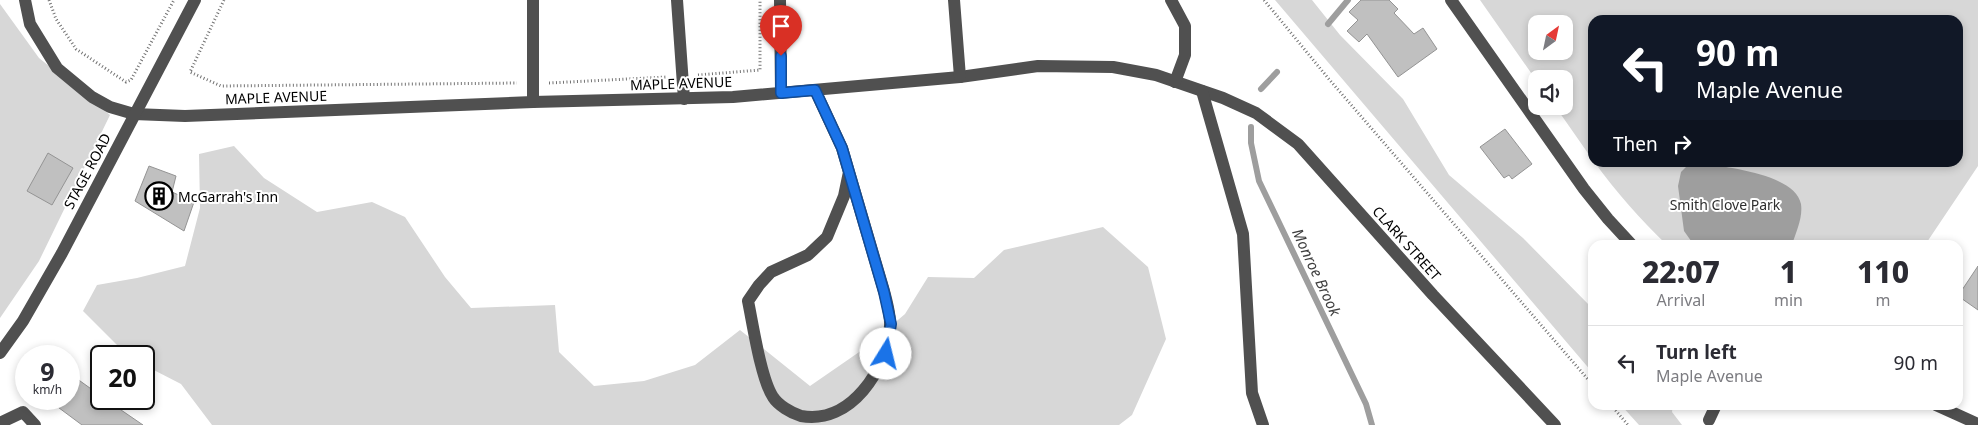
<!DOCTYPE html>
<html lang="en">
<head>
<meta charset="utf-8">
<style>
  :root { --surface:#fff; --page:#f7f7f7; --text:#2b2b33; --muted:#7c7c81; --line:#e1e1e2 }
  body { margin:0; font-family:"Noto Sans",sans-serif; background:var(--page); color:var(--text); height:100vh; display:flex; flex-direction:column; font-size:19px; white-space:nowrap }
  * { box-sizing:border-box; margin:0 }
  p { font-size:16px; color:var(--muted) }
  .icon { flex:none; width:28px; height:28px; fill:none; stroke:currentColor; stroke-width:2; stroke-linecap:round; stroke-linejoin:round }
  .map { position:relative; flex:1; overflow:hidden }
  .details { position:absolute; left:1588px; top:240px; width:375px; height:170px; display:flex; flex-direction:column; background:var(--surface); border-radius:15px; box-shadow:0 2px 8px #0003 }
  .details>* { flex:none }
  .hud { position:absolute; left:1588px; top:15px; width:375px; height:152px; border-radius:15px; box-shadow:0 2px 8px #0003; background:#111827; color:#fff; overflow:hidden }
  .needle { width:32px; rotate:33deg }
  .controls { position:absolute; left:1528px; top:15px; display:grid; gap:10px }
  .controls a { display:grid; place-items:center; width:45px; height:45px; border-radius:10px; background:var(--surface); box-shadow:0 2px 8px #0003; font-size:25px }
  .speed { position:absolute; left:15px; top:345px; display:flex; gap:10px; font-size:25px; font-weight:700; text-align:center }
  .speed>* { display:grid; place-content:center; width:65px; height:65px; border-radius:50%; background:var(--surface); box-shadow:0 2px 8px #0003; line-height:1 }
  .speed small { font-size:12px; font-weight:400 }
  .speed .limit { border:2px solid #111; border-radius:8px; background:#fff; color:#111 }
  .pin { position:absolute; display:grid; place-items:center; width:42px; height:42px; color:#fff; margin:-51px -21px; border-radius:50% 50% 50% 0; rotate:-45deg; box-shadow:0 0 5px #0007 }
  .pin .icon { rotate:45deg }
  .me { position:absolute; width:55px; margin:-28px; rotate:9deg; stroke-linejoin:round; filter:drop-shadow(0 0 4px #0008) }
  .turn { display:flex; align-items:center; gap:18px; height:105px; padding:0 25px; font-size:22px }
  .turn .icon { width:65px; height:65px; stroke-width:2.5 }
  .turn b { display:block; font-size:35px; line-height:42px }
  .then { display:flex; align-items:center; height:48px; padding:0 25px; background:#0003; gap:10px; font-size:19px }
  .eta { display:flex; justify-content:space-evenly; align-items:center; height:85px; text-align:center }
  .eta b { font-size:30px; font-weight:800; line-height:35px }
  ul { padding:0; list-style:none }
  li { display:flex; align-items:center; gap:15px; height:75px; padding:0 25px; border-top:1px solid var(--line) }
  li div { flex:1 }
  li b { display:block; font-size:19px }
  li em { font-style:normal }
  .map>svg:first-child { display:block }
  .green { fill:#d7d7d7; fill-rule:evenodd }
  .water { fill:#9e9e9e }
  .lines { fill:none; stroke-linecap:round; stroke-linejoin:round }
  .stream { stroke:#9e9e9e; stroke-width:6 }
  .building { fill:#c0c0c0; stroke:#949494 }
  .path { stroke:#727272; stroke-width:3; stroke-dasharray:1 2.5; stroke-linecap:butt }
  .minor { stroke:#505050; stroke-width:12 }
  .route-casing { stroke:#114b97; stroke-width:12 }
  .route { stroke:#1a73e8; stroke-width:9 }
  .labels { text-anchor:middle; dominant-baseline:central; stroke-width:4; stroke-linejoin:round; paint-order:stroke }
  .street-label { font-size:14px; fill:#000; stroke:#fff }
  .poi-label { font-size:14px; fill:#000; stroke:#fff; text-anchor:start }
  .park-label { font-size:14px; fill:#2e2e2e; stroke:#fff }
  .water-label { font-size:15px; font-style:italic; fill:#3f3f3f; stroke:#fff }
</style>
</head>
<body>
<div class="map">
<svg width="1978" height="425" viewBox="0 0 1978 425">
  <rect width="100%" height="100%" fill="#fff"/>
  <g class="green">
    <path d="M 1275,0 L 1312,0 L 1340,35 L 1403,99 L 1449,175 L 1523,238 L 1592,308 L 1592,372 Z"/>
    <path d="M 1480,0 L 1978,0 L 1978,166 L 1925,245 L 1667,245 C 1641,220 1616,192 1595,163 L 1958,162 L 1958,20 L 1592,20 L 1592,159 L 1555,106 L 1564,106 L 1564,79 L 1536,80 ZM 1536,24 L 1564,24 L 1564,51 L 1536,51 Z"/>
    <path d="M 0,4 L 39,58 L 110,115 L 39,261 L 0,318 Z"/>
    <path d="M 234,146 L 264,178 L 317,212 L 372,202 L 405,217 L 445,277 L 471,308 L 555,305 L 559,352 L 594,386 L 644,381 L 695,365 L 740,330 L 810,386 L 865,348 L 905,314 L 928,277 L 974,278 L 1004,250 L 1103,227 L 1148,267 L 1166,339 L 1132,415 L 1119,425 L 212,425 L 181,384 L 144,365 L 144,356 L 128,356 L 83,311 L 97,285 L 137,278 L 185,266 L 200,208 L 199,154 Z"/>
    <path d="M 1621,405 L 1673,405 L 1672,412 L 1682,425 L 1639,425 Z"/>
  </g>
  <path class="water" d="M 1694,163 L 1703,163 C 1728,168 1795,174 1801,204 C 1803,218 1796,232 1792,245 L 1694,245 L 1684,231 L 1678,186 L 1681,172 L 1686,167 Z"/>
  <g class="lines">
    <g class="stream">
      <path d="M 1328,24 L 1348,0"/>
      <path d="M 1261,89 L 1277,72"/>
      <path d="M 1251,127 L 1251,143 L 1259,181 L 1366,404 L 1372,425"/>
    </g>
  </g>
  <g class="building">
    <path d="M 1361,0 L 1389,0 L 1398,9 L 1394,13 L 1414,34 L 1423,28 L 1437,49 L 1398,77 L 1367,34 L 1359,42 L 1347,31 L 1358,20 L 1349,12 Z"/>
    <path d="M 1505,129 L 1532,164 L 1512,179 L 1509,175 L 1504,178 L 1480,147 Z"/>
    <path d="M 48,153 L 73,168 L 52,205 L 27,191 Z"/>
    <path d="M 149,166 L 176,176 L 172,192 L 194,202 L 184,231 L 135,201 Z"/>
    <path d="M 1978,266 L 1978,310 L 1958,296 Z"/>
    <path d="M 69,373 L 101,396 L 101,399 L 105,399 L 143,425 L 82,425 L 47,399 L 69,399 Z"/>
  </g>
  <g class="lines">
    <g class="path">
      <path d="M 49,0 L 56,19 L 76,49 L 126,82 L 131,80 L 174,0"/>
      <path d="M 224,0 L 190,72 L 221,86 L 517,83"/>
      <path d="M 1264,0 L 1328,78 L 1592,384"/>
      <path d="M 698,75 L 760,70 L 760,0"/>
      <path d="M 549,83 L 667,77"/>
      <path d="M 1611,405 L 1628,425"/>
    </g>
    <g class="minor">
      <path d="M 25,0 L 30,24 L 57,68 L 92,97 L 110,107 L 134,114 L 185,116 L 533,102 L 733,97 L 960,77 L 1038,66 L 1113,67 L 1156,75 L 1223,98 L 1256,113 L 1298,144 L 1433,295 L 1555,425"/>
      <path d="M 533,0 L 533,102"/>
      <path d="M 677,0 L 684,99"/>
      <path d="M 780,0 L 781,93"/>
      <path d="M 954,0 L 960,77"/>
      <path d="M 1171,0 L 1185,26 L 1185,55 L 1175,82"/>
      <path d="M 1451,0 L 1584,189 L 1608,219 L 1632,245"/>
      <path d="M 815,90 L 842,148 L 849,172 L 844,196 L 827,237 L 808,255 L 771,272 L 759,285 L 748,301 C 753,325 761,379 773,397 C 778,405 791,413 801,416 C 851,425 887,369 890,326 C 891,311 883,288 879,274 C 869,240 859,206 849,172"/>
      <path d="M 1202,91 L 1243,234 L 1252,393 L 1263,425"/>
      <path d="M 0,353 L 23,321 L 62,253 L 195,0"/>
      <path d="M 1936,405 L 1978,424"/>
      <path d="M 1709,420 L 1716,405"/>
      <path d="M 0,423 L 23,412 L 35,425"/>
    </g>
  </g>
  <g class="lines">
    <g class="route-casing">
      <path id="route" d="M 781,56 L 781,93 L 815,90 L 842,148 L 884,292 L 891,324 L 886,354"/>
    </g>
    <use href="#route" class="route"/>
  </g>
  <defs>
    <g id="building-ring" transform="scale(1.4375)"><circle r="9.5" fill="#fff" stroke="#000" stroke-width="1.5"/><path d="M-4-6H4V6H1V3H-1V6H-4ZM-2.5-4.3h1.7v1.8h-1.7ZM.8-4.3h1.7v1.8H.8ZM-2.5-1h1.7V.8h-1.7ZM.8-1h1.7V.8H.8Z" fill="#000"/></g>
  </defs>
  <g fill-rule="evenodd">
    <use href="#building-ring" x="159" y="196"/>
  </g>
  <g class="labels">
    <g class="street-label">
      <text transform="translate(681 83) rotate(-2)">MAPLE AVENUE</text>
      <text transform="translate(276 97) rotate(-2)">MAPLE AVENUE</text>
      <text transform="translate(87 171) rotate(-62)">STAGE ROAD</text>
      <text transform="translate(1407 243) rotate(48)">CLARK STREET</text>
    </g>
    <g class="poi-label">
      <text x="178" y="196">McGarrah's Inn</text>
    </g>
    <g class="park-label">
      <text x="1725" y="204">Smith Clove Park</text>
    </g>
    <g class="water-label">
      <text transform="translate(1317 272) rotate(65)">Monroe Brook</text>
    </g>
  </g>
</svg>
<div class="controls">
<a><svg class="needle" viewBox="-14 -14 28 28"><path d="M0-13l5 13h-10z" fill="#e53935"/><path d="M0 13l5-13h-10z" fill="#7c7c81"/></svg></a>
<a><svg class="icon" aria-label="sound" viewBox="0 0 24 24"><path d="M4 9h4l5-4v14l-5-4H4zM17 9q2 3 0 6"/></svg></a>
</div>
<div class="speed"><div>9<small>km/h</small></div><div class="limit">20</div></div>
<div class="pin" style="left:781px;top:56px;background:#d93025"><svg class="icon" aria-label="arrive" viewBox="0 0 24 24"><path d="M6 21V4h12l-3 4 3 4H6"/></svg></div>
<svg class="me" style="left:886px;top:354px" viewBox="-20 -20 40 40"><circle r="19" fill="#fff"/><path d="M0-13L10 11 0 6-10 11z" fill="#1a73e8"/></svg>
<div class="hud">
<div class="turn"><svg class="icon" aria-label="left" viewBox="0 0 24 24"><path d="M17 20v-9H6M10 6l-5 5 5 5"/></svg><div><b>90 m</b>Maple Avenue</div></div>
<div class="then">Then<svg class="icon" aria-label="right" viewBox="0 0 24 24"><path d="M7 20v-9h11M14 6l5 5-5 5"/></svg></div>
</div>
<section class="details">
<div class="eta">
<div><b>22:07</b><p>Arrival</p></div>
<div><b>1</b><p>min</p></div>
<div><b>110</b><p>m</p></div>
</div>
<ul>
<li><svg class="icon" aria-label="left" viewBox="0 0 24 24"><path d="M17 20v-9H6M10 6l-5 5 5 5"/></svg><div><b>Turn left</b><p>Maple Avenue</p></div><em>90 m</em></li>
</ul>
</section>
</div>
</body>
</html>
